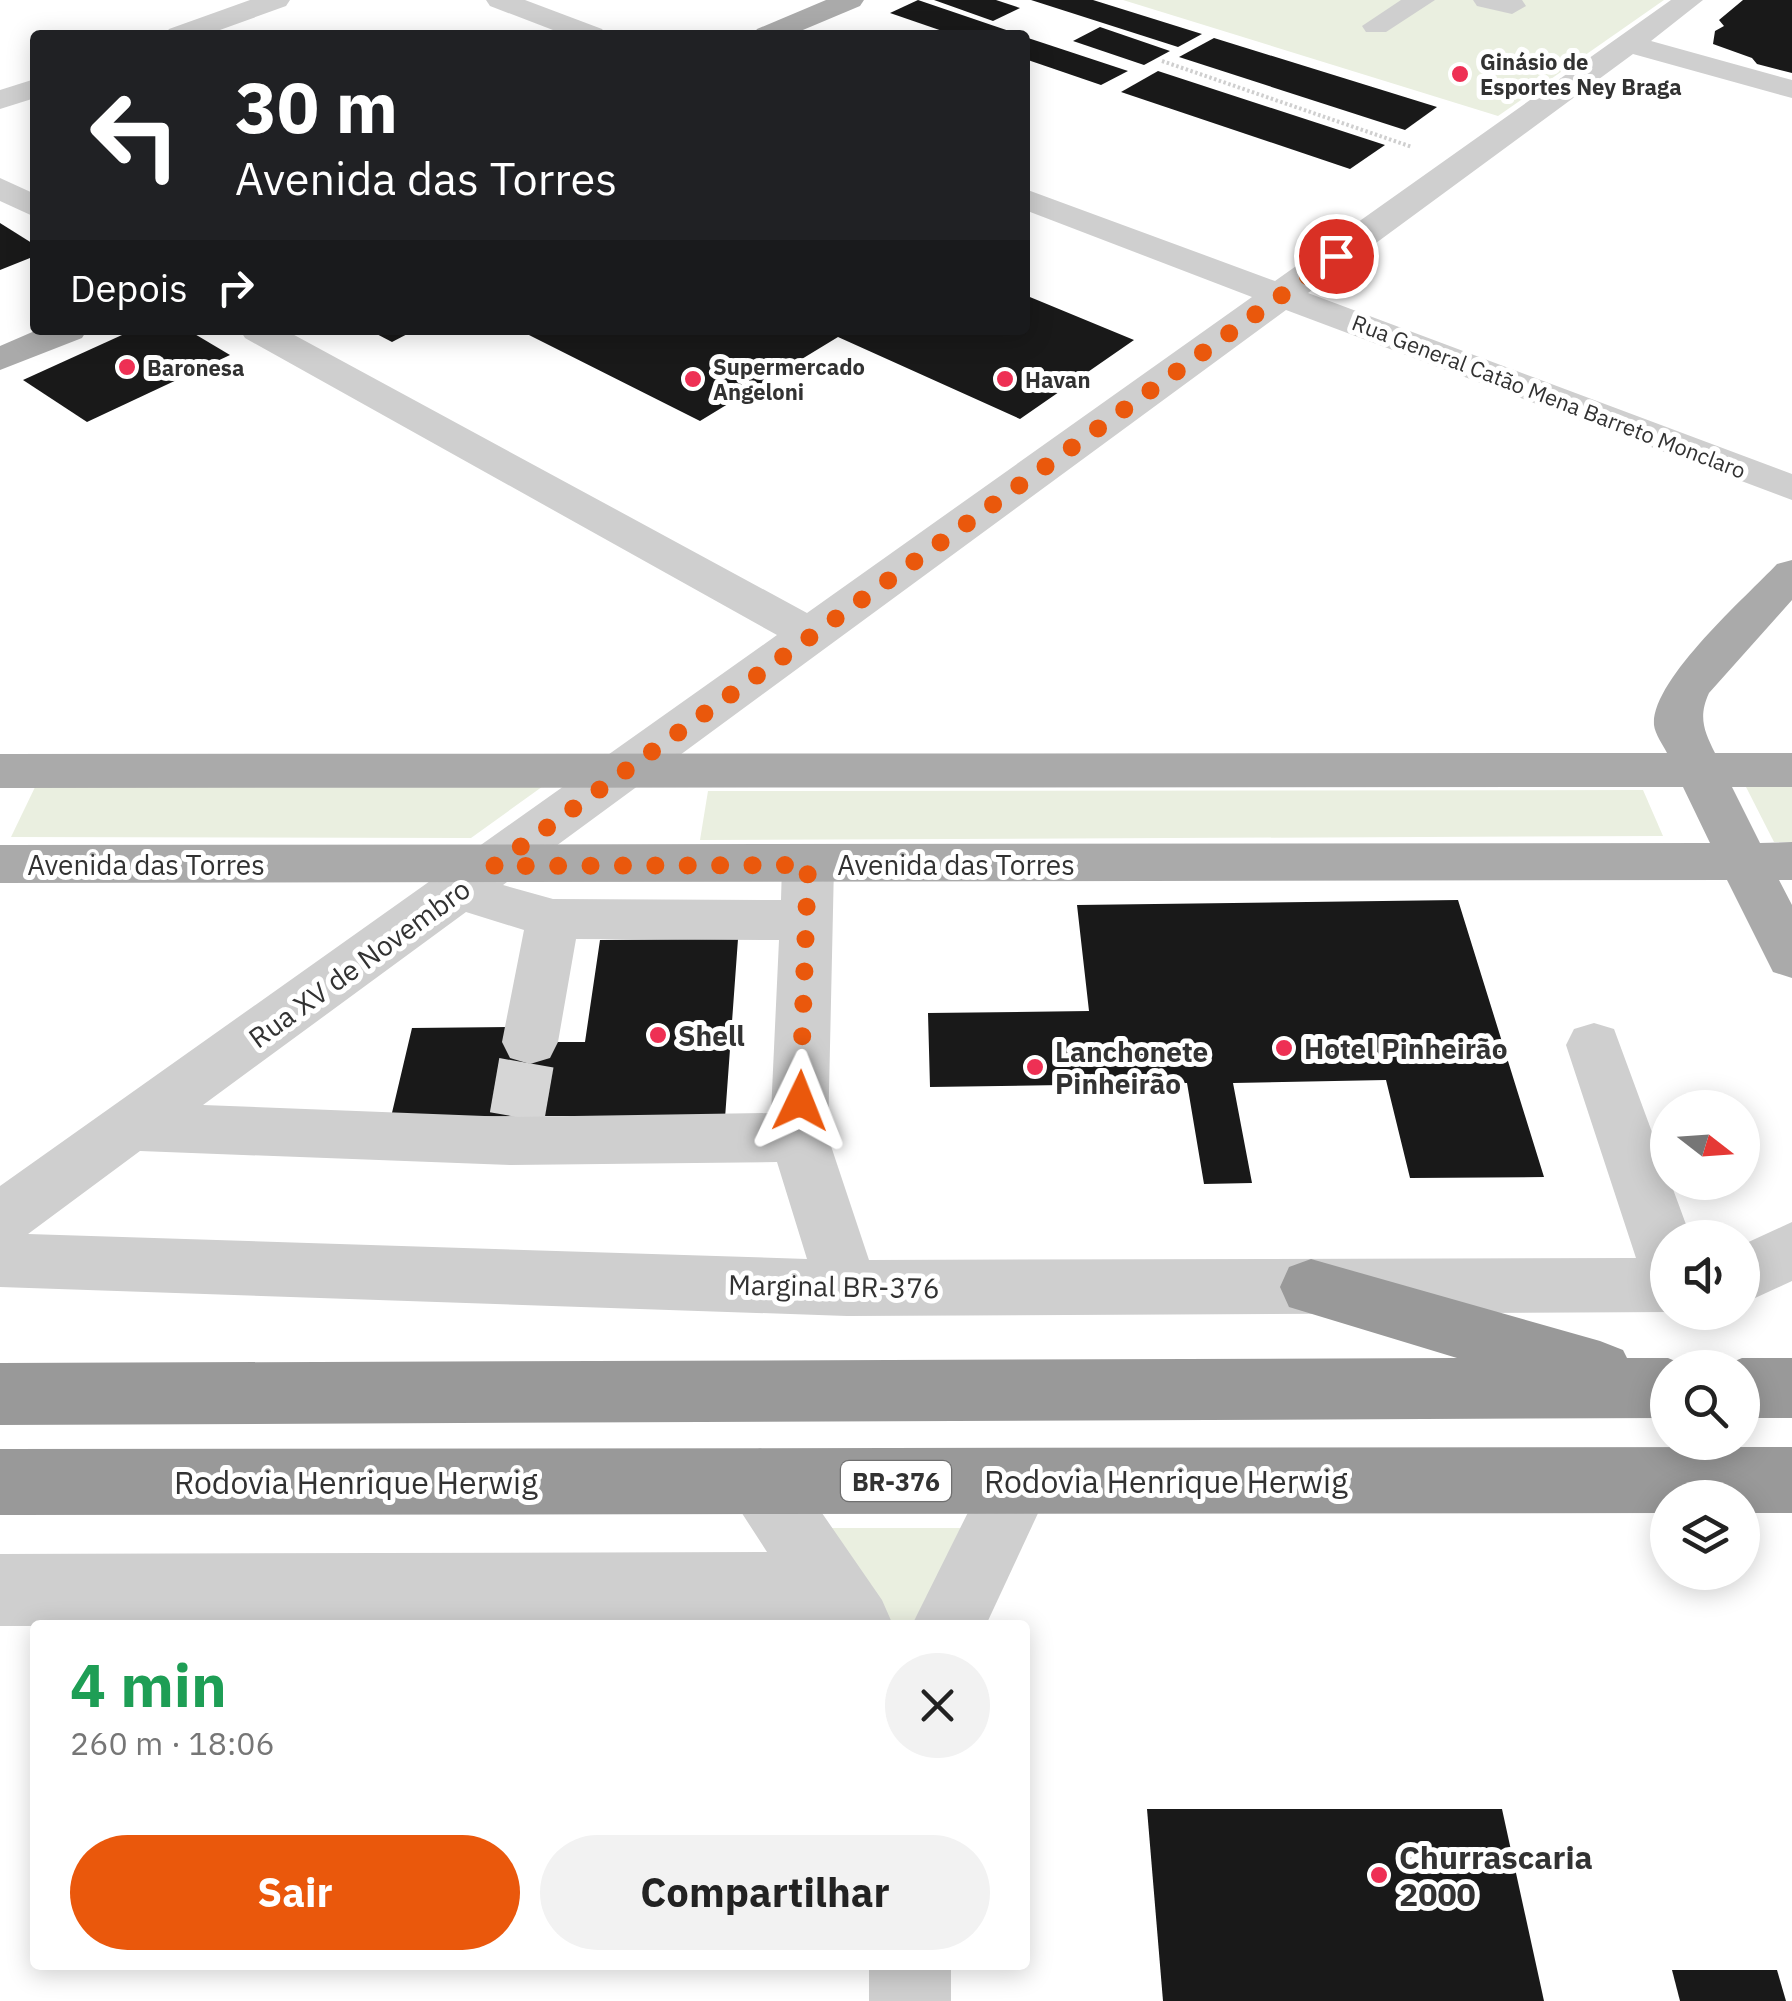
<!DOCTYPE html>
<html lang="pt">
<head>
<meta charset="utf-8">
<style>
  :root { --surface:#fff; --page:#f2f2f2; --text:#222; --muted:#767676; --accent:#ea580c }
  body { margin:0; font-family:"IBM Plex Sans",sans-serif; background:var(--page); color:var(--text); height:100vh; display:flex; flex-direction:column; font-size:38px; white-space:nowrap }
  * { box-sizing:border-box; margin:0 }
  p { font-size:32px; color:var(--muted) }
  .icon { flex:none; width:55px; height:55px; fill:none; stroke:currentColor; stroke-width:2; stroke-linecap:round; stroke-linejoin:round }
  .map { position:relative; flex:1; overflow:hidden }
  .sheet { position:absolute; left:30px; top:1620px; width:1000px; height:350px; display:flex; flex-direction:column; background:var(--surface); border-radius:10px; box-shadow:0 5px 25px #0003 }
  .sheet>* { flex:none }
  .top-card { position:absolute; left:30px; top:30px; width:1000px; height:305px; border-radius:10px; box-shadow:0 5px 25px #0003; background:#202124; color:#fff; overflow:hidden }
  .needle { width:65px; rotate:107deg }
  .tools { position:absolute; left:1650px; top:1090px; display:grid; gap:20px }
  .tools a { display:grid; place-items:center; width:110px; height:110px; border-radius:50%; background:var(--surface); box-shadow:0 5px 25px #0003; font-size:50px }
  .pin { position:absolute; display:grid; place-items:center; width:85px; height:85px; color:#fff; margin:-42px; border:5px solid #fff; border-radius:50%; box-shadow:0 2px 10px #0007 }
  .me { position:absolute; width:110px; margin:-55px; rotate:2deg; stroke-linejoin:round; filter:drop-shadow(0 0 8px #0008) }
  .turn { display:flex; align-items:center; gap:35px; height:210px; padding:0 40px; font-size:45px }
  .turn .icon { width:130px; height:130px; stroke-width:2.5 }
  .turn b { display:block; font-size:70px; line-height:85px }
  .then { display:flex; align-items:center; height:95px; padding:0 40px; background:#0003; gap:20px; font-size:38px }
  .round { display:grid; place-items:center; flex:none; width:105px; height:105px; border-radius:52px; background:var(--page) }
  .head { display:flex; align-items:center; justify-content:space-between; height:170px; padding:0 40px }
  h1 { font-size:60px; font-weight:800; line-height:75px; color:#1e9e55 }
  .button { display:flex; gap:20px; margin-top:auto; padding:20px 40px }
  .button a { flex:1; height:115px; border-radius:60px; background:var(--accent); color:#fff; font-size:40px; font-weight:800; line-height:115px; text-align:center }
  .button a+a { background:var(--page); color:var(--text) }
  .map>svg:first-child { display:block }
  .green { fill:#eaefe0 }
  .building { fill:#191919 }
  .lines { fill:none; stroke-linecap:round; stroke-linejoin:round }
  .minor-tunnel { stroke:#d6d6d6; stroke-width:55; stroke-dasharray:55 28; stroke-linecap:butt }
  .path { stroke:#cfcfcf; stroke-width:4; stroke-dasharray:2.5 2.5; stroke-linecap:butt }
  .minor { fill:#cfcfcf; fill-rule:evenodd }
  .major { fill:#aaa; fill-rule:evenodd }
  .highway { fill:#999; fill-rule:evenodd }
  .route { stroke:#ea580c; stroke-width:18; stroke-dasharray:0 32.4 }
  .poi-dot { fill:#ee3054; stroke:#fff; stroke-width:4 }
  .labels { text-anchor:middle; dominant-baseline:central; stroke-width:10; stroke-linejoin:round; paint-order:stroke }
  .far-poi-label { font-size:22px; font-weight:bold; fill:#323232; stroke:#fff; text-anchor:start }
  .far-street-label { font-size:22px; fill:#323232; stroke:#fff }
  .shield { fill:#fff; stroke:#707070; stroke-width:2.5 }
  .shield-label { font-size:25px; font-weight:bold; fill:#323232 }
  .street-label { font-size:28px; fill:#323232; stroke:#fff }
  .poi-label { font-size:28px; font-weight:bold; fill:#323232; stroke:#fff; text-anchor:start }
  .near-street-label { font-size:32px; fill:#323232; stroke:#fff }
  .near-poi-label { font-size:32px; font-weight:bold; fill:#323232; stroke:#fff; text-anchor:start }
</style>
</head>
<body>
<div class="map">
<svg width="1792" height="2001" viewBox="0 0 1792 2001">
  <rect width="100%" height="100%" fill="#fff"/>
  <g class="green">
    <path d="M 1123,0 L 1664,0 L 1498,116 Z"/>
    <path d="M 37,783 L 546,784 L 471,838 L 11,837 Z"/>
    <path d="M 1745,785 L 1792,785 L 1792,842 L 1774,842 Z"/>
    <path d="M 1643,790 L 1663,836 L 700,840 L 708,791 Z"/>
    <path d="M 823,1528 L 971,1528 L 920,1625 L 887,1625 Z"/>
  </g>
  <g class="building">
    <path d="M 918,0 L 1018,34 L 1018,35 L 954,35 L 890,13 Z"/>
    <path d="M 934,0 L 996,0 L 1020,8 L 993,21 Z"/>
    <path d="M 1031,0 L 1093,0 L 1202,34 L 1178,47 Z"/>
    <path d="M 1743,0 L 1792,0 L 1792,73 L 1757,64 L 1752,58 L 1713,44 L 1715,31 L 1724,26 L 1719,20 Z"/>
    <path d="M 1100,27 L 1170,51 L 1144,65 L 1073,41 Z"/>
    <path d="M 1025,37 L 1128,71 L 1101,85 L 1025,59 Z"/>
    <path d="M 1214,38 L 1437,107 L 1405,130 L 1179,57 Z"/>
    <path d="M 1158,71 L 1385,145 L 1350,169 L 1121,92 Z"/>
    <path d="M 0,223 L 35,245 L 35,256 L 0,270 Z"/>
    <path d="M 1025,295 L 1134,340 L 1020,419 L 838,337 L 700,421 L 519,330 L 1025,330 Z"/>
    <path d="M 133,330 L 188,330 L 230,355 L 87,422 L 23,380 Z"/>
    <path d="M 369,330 L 415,330 L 392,342 Z"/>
    <path d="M 1458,900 L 1544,1177 L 1410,1178 L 1386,1080 L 1233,1083 L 1252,1183 L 1204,1184 L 1187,1083 L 930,1087 L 928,1013 L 1089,1011 L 1077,905 Z"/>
    <path d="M 738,939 L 724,1132 L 568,1116 L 391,1117 L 412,1028 L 519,1027 L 517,1042 L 585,1042 L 600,940 Z"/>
    <path d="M 1147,1809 L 1502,1809 L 1544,2001 L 1163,2001 Z"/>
    <path d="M 1672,1970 L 1777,1970 L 1786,2001 L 1680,2001 Z"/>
  </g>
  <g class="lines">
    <path class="minor-tunnel" d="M 517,1117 L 530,1042"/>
    <path class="path" d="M 1162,61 L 1412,147"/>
    <g class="minor">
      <path d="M 250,0 L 290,0 L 286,6 L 206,35 L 165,35 L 169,29 Z"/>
      <path d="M 486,0 L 525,0 L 602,29 L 606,35 L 566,35 L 490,6 Z"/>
      <path d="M 1401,0 L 1435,0 L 1386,32 L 1366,32 L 1362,26 Z"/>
      <path d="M 1473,0 L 1522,0 L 1526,6 L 1512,14 L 1477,6 Z"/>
      <path d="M 1671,0 L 1703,0 L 1651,41 L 1792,80 L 1792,98 L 1633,54 L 1308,293 L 1792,474 L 1792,500 L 1286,310 L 503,885 L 553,899 L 781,900 L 782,865 L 790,852 L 808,846 L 826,852 L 834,865 L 828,1137 L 869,1260 L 1636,1258 L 1566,1045 L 1574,1029 L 1594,1023 L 1614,1029 L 1691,1238 L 1668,1238 L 1668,1312 L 1672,1312 L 847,1316 L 0,1287 L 0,1186 L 777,635 L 245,338 L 240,330 L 285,330 L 807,613 L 1252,297 L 1025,210 L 1025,189 L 1275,281 ZM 466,912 L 524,930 L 502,1042 L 510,1058 L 530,1064 L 550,1058 L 558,1042 L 576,939 L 779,940 L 771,1113 L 511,1117 L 203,1105 ZM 140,1151 L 511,1165 L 777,1162 L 807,1259 L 28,1234 Z"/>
      <path d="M 35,79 L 35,98 L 0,109 L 0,90 Z"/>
      <path d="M 0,178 L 35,194 L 35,217 L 0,201 Z"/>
      <path d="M 1792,1222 L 1792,1281 L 1742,1304 L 1742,1245 Z"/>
      <path d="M 760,1448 L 784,1458 L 882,1600 L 893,1625 L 0,1626 L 0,1554 L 767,1552 L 736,1504 L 726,1481 L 736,1458 Z"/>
      <path d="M 1019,1448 L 1043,1458 L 1053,1481 L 986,1625 L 912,1625 L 995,1458 Z"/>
      <rect x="869" y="1965" width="82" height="36"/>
    </g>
    <g class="major">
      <path d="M 826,0 L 864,0 L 860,6 L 791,35 L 753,35 L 757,29 Z"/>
      <path d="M 37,330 L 87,330 L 82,338 L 0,370 L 0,346 Z"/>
      <path d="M 1792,560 L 1792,600 L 1709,693 C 1698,717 1704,731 1715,753 L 1792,753 L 1792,787 L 1732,787 L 1760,843 L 1792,842 L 1792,880 L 1779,880 L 1792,905 L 1792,978 L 1773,972 L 1727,880 L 0,883 L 0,845 L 1710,843 L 1683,787 L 0,788 L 0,754 L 1667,753 C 1663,745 1655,734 1654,725 C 1651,680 1746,597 1777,564 Z"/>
    </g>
    <g class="highway">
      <path d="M 1311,1259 L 1600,1341 L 1623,1350 L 1627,1358 L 1668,1358 L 1692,1368 L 1668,1368 L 1668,1418 L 0,1425 L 0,1363 L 1457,1358 L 1289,1307 L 1280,1287 L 1289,1267 Z"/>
      <path d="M 1742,1358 L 1792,1358 L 1792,1418 L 1742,1418 L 1742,1368 L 1718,1368 Z"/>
      <path d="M 1792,1447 L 1792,1513 L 1742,1513 L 1742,1498 L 1668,1498 L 1668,1513 L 0,1515 L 0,1449 Z"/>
    </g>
  </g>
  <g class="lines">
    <path class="route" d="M 800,1101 L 808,865 L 494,866 L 1336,256"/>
  </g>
  <g class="poi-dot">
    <circle cx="1460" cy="74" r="10"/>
    <circle cx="127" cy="367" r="10"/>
    <circle cx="693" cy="379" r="10"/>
    <circle cx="1005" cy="379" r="10"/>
    <circle cx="658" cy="1035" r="10"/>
    <circle cx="1284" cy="1048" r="10"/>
    <circle cx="1035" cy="1067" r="10"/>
    <circle cx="1379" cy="1875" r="10"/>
  </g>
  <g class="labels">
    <g class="far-poi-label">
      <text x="1480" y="61">Ginásio de<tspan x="1480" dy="25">Esportes Ney Braga</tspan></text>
      <text x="713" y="366">Supermercado<tspan x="713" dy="25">Angeloni</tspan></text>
      <text x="147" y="367">Baronesa</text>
      <text x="1025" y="379">Havan</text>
    </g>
    <g class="far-street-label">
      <text transform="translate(1549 396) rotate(21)">Rua General Catão Mena Barreto Monclaro</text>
    </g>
    <rect class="shield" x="841" y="1461" width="110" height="40" rx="8"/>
    <g class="shield-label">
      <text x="896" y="1481">BR-376</text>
    </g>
    <g class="street-label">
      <text x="146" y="864">Avenida das Torres</text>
      <text x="956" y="864">Avenida das Torres</text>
      <text transform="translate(359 963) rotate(-36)">Rua XV de Novembro</text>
      <text transform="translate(834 1286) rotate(1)">Marginal BR-376</text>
    </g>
    <g class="poi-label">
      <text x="678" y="1035">Shell</text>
      <text x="1304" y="1048">Hotel Pinheirão</text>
      <text x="1055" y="1051">Lanchonete<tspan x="1055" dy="32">Pinheirão</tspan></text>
    </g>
    <g class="near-street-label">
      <text x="1166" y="1481">Rodovia Henrique Herwig</text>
      <text x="356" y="1482">Rodovia Henrique Herwig</text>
    </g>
    <g class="near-poi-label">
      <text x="1399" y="1857">Churrascaria<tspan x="1399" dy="37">2000</tspan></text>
    </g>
  </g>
</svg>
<div class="tools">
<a><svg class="needle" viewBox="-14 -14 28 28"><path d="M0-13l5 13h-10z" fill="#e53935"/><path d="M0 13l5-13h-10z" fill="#767676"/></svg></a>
<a><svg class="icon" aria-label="sound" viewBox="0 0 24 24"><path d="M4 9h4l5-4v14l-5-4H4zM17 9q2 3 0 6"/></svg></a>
<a><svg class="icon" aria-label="search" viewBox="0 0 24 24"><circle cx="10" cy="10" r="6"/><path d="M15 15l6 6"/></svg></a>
<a><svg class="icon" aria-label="layers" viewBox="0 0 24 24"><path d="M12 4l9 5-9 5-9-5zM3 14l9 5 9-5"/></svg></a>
</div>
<div class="pin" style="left:1336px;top:256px;background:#d93025"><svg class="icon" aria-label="arrive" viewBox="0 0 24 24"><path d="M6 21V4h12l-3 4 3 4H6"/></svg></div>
<svg class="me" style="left:800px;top:1101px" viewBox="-20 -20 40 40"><path d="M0-17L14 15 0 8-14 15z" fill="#ea580c" stroke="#fff" stroke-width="4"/></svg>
<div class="top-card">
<div class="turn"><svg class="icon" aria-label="left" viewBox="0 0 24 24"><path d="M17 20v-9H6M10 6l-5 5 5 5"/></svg><div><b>30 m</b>Avenida das Torres</div></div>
<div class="then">Depois<svg class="icon" aria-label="right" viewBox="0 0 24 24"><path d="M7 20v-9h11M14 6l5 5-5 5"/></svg></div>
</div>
<section class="sheet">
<div class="head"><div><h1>4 min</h1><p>260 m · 18:06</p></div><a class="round"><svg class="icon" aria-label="close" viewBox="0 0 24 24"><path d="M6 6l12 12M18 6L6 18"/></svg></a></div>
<div class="button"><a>Sair</a><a>Compartilhar</a></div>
</section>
</div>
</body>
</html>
